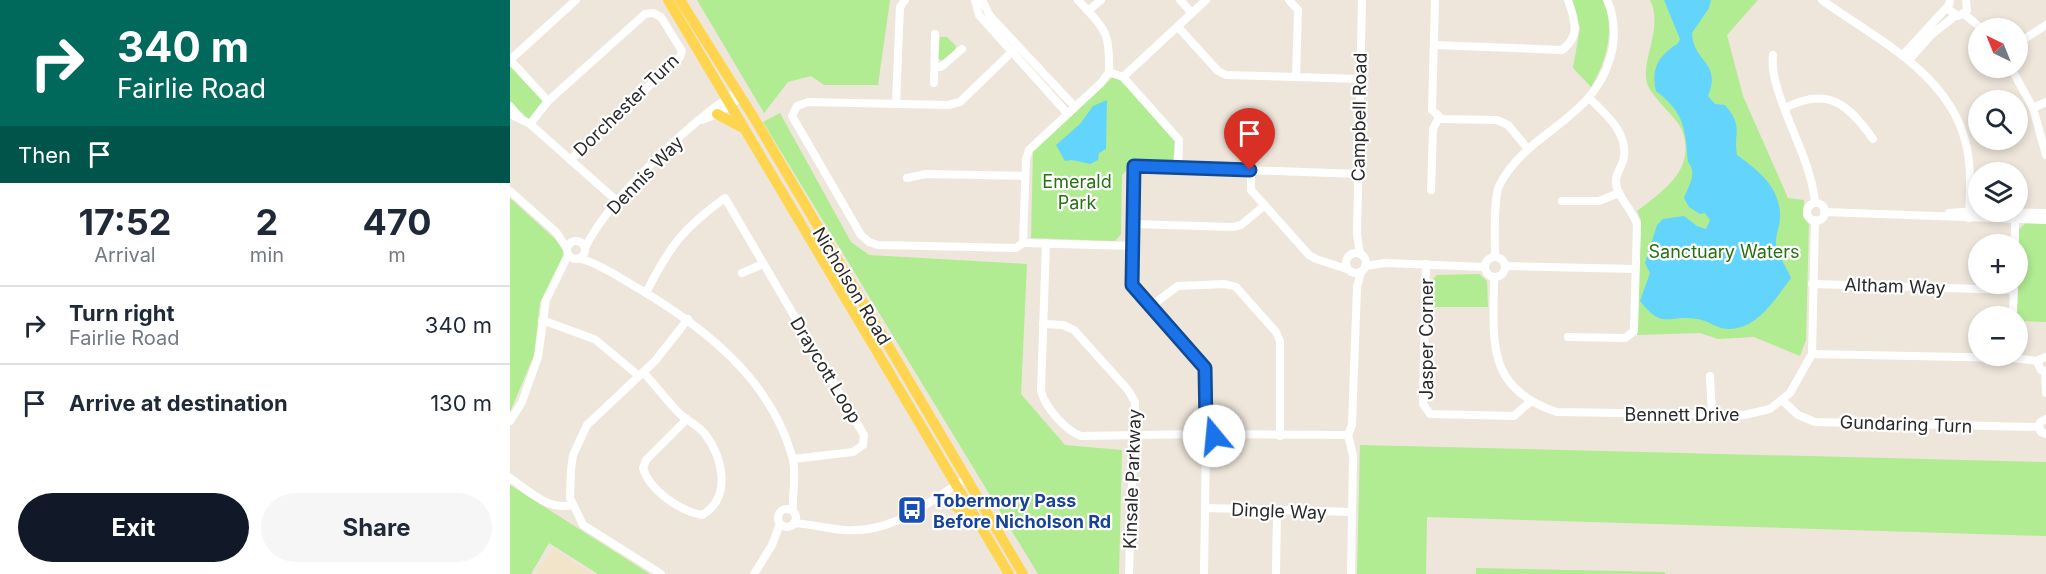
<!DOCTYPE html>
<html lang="en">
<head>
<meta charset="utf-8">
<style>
  :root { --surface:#fff; --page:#f6f6f7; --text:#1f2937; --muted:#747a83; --line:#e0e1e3; --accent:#111827 }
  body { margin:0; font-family:Inter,sans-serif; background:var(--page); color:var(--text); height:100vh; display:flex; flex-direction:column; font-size:22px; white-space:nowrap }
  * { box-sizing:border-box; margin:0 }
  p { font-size:20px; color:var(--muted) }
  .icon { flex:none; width:33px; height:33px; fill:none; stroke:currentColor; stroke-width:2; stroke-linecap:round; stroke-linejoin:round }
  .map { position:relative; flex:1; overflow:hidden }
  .side { display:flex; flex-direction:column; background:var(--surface); width:510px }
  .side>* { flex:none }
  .hud { background:#00695c; color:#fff; overflow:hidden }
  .needle { width:39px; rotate:317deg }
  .tools { position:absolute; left:1458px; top:18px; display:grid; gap:12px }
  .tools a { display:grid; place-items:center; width:60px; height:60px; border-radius:50%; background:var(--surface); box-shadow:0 3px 9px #0003; font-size:30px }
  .pin { position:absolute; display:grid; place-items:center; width:51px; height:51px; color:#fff; margin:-62px -26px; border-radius:50% 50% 50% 0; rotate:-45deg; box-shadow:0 0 6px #0007 }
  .pin .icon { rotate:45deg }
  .me { position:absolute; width:66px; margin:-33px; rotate:343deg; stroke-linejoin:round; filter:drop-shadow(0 0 4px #0008) }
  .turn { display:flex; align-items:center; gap:21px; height:126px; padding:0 18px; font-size:27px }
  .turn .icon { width:78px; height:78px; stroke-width:2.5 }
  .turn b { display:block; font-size:42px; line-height:51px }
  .then { display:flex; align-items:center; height:57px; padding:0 18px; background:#0003; gap:12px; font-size:22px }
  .eta { display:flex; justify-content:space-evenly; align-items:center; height:102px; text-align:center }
  .eta b { font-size:36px; font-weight:700; line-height:42px }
  .button { display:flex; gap:12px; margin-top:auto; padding:12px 18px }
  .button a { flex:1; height:69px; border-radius:36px; background:var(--accent); color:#fff; font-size:24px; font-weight:700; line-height:69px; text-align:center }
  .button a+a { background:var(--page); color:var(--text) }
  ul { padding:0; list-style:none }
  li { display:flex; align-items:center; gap:18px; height:78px; padding:0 18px; border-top:2px solid var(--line) }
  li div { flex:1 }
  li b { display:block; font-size:22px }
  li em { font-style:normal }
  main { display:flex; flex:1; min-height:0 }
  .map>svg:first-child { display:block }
  .education { fill:#f2e4c9 }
  .green { fill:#b1eb92 }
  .water { fill:#63d4fc }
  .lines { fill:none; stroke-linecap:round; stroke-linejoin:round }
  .minor { stroke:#fff; stroke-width:8 }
  .major { stroke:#ffd550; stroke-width:10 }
  .route-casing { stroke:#114b97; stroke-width:15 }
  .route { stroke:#1a73e8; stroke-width:10 }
  .labels { text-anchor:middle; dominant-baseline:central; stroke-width:4.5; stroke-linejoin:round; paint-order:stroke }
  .street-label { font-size:18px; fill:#2b2b2b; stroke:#fff }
  .park-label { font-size:18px; fill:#267112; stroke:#fff }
  .transit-label { font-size:18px; font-weight:bold; fill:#164399; stroke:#fff; text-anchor:start }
</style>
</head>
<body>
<main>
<section class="side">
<div class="hud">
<div class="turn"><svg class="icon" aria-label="right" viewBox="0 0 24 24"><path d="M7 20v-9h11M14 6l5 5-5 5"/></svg><div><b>340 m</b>Fairlie Road</div></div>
<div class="then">Then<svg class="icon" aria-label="arrive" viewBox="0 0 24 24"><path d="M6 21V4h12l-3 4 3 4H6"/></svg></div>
</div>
<div class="eta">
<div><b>17:52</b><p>Arrival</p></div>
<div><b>2</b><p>min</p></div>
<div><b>470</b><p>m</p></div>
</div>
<ul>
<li><svg class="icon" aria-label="right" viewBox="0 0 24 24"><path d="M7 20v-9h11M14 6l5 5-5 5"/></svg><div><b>Turn right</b><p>Fairlie Road</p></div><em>340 m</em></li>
<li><svg class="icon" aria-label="arrive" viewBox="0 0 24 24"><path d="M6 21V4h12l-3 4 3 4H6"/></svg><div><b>Arrive at destination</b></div><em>130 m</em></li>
</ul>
<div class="button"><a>Exit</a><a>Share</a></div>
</section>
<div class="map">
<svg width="1536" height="574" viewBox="0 0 1536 574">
  <rect width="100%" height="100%" fill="#eee6db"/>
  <path class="education" d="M 43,549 L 83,574 L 26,574 Z"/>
  <g class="green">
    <path d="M 187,0 L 380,0 L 368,85 L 314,85 L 301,76 L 278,82 L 254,113 Z"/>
    <path d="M 1061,0 L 1094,0 C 1105,30 1097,61 1081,87 L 1063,68 L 1070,28 Z"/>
    <path d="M 1140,0 L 1248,0 L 1217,35 L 1233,96 L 1278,198 L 1294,200 L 1293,217 L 1299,224 L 1296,340 L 1290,356 L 1244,337 L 1208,339 L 1190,333 L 1127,335 L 1131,220 L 1127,211 C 1153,191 1187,169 1172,130 C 1168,121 1158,112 1152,105 C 1146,97 1136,88 1136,77 C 1134,55 1153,25 1140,0 Z"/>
    <path d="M 430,37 L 437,37 L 446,46 L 445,51 L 435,61 L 428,59 Z"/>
    <path d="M 0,65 L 33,101 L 19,119 L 0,102 Z"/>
    <path d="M 602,78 L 612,79 L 665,140 L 663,162 L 624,162 L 612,175 L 611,234 L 605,241 L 521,238 L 523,150 Z"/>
    <path d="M 270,113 L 341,242 L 359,255 L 517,264 L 511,394 L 555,445 L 612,450 L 609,574 L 528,574 L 253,122 Z"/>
    <path d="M 0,198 L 59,252 L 30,302 L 24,355 L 0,412 Z"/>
    <path d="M 1516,223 L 1536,223 L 1536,322 L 1508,321 L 1506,316 L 1509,275 L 1508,230 Z"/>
    <path d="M 969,274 L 977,281 L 978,307 L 921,307 L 922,280 L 927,275 Z"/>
    <path d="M 850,445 L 1536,462 L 1536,536 L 917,517 L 916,574 L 847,574 Z"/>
    <path d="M 0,485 L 140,574 L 88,574 L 39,543 L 21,574 L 0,574 Z"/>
    <path d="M 966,568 L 1155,572 L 1155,574 L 966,574 Z"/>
  </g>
  <g class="water">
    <path d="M 1154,0 L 1201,0 L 1199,8 L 1182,33 C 1183,63 1212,61 1198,96 L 1205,104 L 1215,105 C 1234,127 1223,132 1227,155 C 1248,170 1271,188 1270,217 C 1270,227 1265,235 1266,245 C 1267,255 1277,267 1281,278 C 1266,298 1247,330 1218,329 C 1207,329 1198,320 1187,319 C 1156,314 1154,331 1130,301 L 1140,273 L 1135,263 L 1147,225 L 1153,219 L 1174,216 L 1187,226 L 1196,229 L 1200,220 L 1195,213 L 1190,214 L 1179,207 L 1174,198 C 1178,187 1188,173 1178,162 C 1175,129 1175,113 1146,91 C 1142,73 1145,61 1160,49 C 1165,44 1168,46 1170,39 Z"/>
    <path d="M 597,100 L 596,149 L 589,153 L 588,160 L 580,164 L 562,160 L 555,161 L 546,145 L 570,124 L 583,106 Z"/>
  </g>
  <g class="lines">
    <g class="minor">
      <path d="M 465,0 L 469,15 L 557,113"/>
      <path d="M 472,0 L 480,16 L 565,107"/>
      <path d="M 568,0 C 595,30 600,30 599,72"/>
      <path d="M 670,0 L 682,13"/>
      <path d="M 779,0 L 788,10 L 786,77"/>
      <path d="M 925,0 L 922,110 L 932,119 L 987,120 L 998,125 L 1018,149"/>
      <path d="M 1312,0 C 1364,38 1437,72 1455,140 C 1462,164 1460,193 1459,218"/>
      <path d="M 1440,0 L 1438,9 L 1448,16 L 1457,11 L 1456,0"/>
      <path d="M 578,11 L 591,0"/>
      <path d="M 1454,14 L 1471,28"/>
      <path d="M 668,27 L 708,71 L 716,75 L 850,79"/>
      <path d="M 1508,43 L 1536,25"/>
      <path d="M 924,45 L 1052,50 C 1071,36 1065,20 1058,0"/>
      <path d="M 508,46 L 450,102 L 438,105 L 298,102 L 287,106 L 282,116 L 351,235 L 359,242 L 368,245 L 506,248 L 513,243"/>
      <path d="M 1263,55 C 1258,93 1302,156 1305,203"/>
      <path d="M 1393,55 L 1438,6"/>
      <path d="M 0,60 L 66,0"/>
      <path d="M 0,60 L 38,101"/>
      <path d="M 1399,60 L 1421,35 L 1445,16"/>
      <path d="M 425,67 L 431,67 L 452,49"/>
      <path d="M 1501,68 L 1523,108 L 1536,155"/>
      <path d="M 613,77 L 696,0"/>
      <path d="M 424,83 L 425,34"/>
      <path d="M 386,103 L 390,7 L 395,0"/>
      <path d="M 0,106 L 9,117"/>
      <path d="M 1275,108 C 1318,86 1338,104 1363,139"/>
      <path d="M 1523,108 L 1536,102"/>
      <path d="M 0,114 L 20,124 L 107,201"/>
      <path d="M 192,120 L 207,114 L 230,98"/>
      <path d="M 20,124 L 38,101 L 135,14 L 143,13 L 151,17 L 172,51 L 170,57 L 60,160"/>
      <path d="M 741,170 L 741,190 L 799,255 L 806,259 L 837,269"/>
      <path d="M 397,178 L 416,174 L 515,176"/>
      <path d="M 921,190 L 923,129 L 929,117"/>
      <path d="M 0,191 L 46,232 L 57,249"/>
      <path d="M 1052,201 L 1089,201 L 1109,193"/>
      <circle cx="1306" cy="212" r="9"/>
      <path d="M 1314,212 L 1536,220"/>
      <path d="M 1475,212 L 1536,213"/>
      <path d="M 1439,213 L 1468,211"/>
      <path d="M 623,224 L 723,227 L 731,225 L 755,205"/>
      <circle cx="66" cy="250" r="9"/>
      <path d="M 513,243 L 516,159 L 519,150 L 591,83 L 599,72 L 613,77 L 669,140 L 668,167"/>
      <path d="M 513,243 L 622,246"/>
      <path d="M 536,243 L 531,391 C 535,407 556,431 571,436 L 688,434"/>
      <path d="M 1505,244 L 1505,216"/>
      <path d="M 75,248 C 98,200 182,120 227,92"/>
      <circle cx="846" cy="263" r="10"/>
      <path d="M 850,254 L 847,234 L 852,0"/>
      <path d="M 985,257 C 985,241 983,196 990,184 C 1018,131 1083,120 1100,58 C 1106,40 1105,18 1097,0"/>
      <circle cx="985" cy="267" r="10"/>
      <path d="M 69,258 C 92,265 110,278 131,290 C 196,329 260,379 282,456 C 287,472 282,493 283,511"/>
      <path d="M 916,264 L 913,404 L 920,414 L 1004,416 L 1020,402"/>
      <path d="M 855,266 L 875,263 L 975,267"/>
      <path d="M 996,266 L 1125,269"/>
      <path d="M 232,273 L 253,264"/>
      <path d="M 984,277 C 984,340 974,388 1047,412 L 1234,415 L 1260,409 L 1280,393 L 1302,354 L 1305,220"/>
      <path d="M 1302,284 L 1504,290"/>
      <path d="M 136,293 C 159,247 173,228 215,198 L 354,435 L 353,445 L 343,452 L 283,459"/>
      <path d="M 641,306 L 668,286 L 715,284 L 726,287 L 766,332 L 770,341 L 770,436"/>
      <path d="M 1503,316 L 1504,284"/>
      <path d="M 32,320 L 84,339"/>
      <path d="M 533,324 L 553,325 L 564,330 L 618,390 L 625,402 L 619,574"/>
      <path d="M 1058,337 L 1115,338 L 1124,331 L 1127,224 C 1122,209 1107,197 1106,183 C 1105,175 1111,168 1113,161 C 1120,135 1097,115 1080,99"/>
      <path d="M 87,341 L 129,376"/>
      <path d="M 1302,354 L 1502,358 L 1528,361"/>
      <path d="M 1536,357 L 1530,359 L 1528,364 L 1531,370 L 1536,371"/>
      <path d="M 1535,371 L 1536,393"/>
      <path d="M 133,372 C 146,386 157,401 170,414 C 178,421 189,426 195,434 C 213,458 222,498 192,515 C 170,511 139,490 133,468 L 136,460 L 177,419"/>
      <path d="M 1200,376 L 1202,415"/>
      <path d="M 1272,400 L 1288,415 L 1305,422 L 1529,427"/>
      <path d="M 0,421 L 12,402 L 28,357 L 36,300 L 58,255"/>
      <circle cx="696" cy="434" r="8"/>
      <path d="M 696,426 L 695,368 L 622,285 L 624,166 L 848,174"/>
      <path d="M 1529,427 L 1530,422 L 1536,419"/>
      <path d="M 1529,427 L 1531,432 L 1536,434"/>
      <path d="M 704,434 L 838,435 L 842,425 L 847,287 L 851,272"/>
      <path d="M 838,435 L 843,456 L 841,574"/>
      <path d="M 0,478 C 18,490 38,511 62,505"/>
      <path d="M 695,508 L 842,512"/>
      <circle cx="277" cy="518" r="9"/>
      <path d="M 284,523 C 301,524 318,529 335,530 C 385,533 416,503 456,479"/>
      <path d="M 151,574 L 73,525 L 60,498 L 61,470 L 63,455 L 77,425 L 145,361 L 178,319"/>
      <path d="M 244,574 L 262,545 L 270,524"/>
      <path d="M 694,574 L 696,442"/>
      <path d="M 766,574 L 767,511"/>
    </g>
    <g class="major">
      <path d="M 158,0 L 499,574"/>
      <path d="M 170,0 L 244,118 L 513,574"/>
      <path d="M 207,114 L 231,127"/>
      <path d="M 437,501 L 463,518"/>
    </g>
  </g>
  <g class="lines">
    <g class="route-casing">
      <path id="route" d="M 704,436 L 703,430 L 696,426 L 695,368 L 622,285 L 624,166 L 740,170"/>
    </g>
    <use href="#route" class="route"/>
  </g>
  <defs>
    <g id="bus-square" transform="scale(1.5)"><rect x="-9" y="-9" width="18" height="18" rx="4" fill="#1a4fb4" stroke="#fff"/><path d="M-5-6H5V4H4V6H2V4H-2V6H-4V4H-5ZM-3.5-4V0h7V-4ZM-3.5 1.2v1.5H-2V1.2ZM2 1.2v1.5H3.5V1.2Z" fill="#fff"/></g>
  </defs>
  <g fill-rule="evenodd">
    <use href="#bus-square" x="402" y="510"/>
  </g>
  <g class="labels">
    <g class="street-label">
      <text transform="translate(116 105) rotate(-44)">Dorchester Turn</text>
      <text transform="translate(849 117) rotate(-89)">Campbell Road</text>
      <text transform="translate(135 175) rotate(-46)">Dennis Way</text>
      <text transform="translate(342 286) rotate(59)">Nicholson Road</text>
      <text transform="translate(1385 286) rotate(2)">Altham Way</text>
      <text transform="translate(916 339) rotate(-90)">Jasper Corner</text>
      <text transform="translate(316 370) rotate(59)">Draycott Loop</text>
      <text x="1172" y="414">Bennett Drive</text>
      <text transform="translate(1396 424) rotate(2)">Gundaring Turn</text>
      <text transform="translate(622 479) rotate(-88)">Kinsale Parkway</text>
      <text transform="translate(769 511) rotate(2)">Dingle Way</text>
    </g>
    <g class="park-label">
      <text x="567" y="181">Emerald<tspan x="567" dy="21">Park</tspan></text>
      <text x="1214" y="251">Sanctuary Waters</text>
    </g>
    <g class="transit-label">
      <text x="423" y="500">Tobermory Pass<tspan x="423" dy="21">Before Nicholson Rd</tspan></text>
    </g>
  </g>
</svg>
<div class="tools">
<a><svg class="needle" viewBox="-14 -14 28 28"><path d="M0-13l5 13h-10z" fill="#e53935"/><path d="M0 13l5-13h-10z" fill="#747a83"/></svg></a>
<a><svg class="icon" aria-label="search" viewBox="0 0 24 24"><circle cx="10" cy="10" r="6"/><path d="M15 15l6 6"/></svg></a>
<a><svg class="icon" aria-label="layers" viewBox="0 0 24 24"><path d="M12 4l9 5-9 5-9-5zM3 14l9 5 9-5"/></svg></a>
<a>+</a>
<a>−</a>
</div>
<div class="pin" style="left:740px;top:170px;background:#d93025"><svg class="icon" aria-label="arrive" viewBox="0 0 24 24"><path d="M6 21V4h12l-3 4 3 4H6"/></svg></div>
<svg class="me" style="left:704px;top:436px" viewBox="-20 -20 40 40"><circle r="19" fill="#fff"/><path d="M0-13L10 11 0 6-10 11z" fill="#1a73e8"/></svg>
</div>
</main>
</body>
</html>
